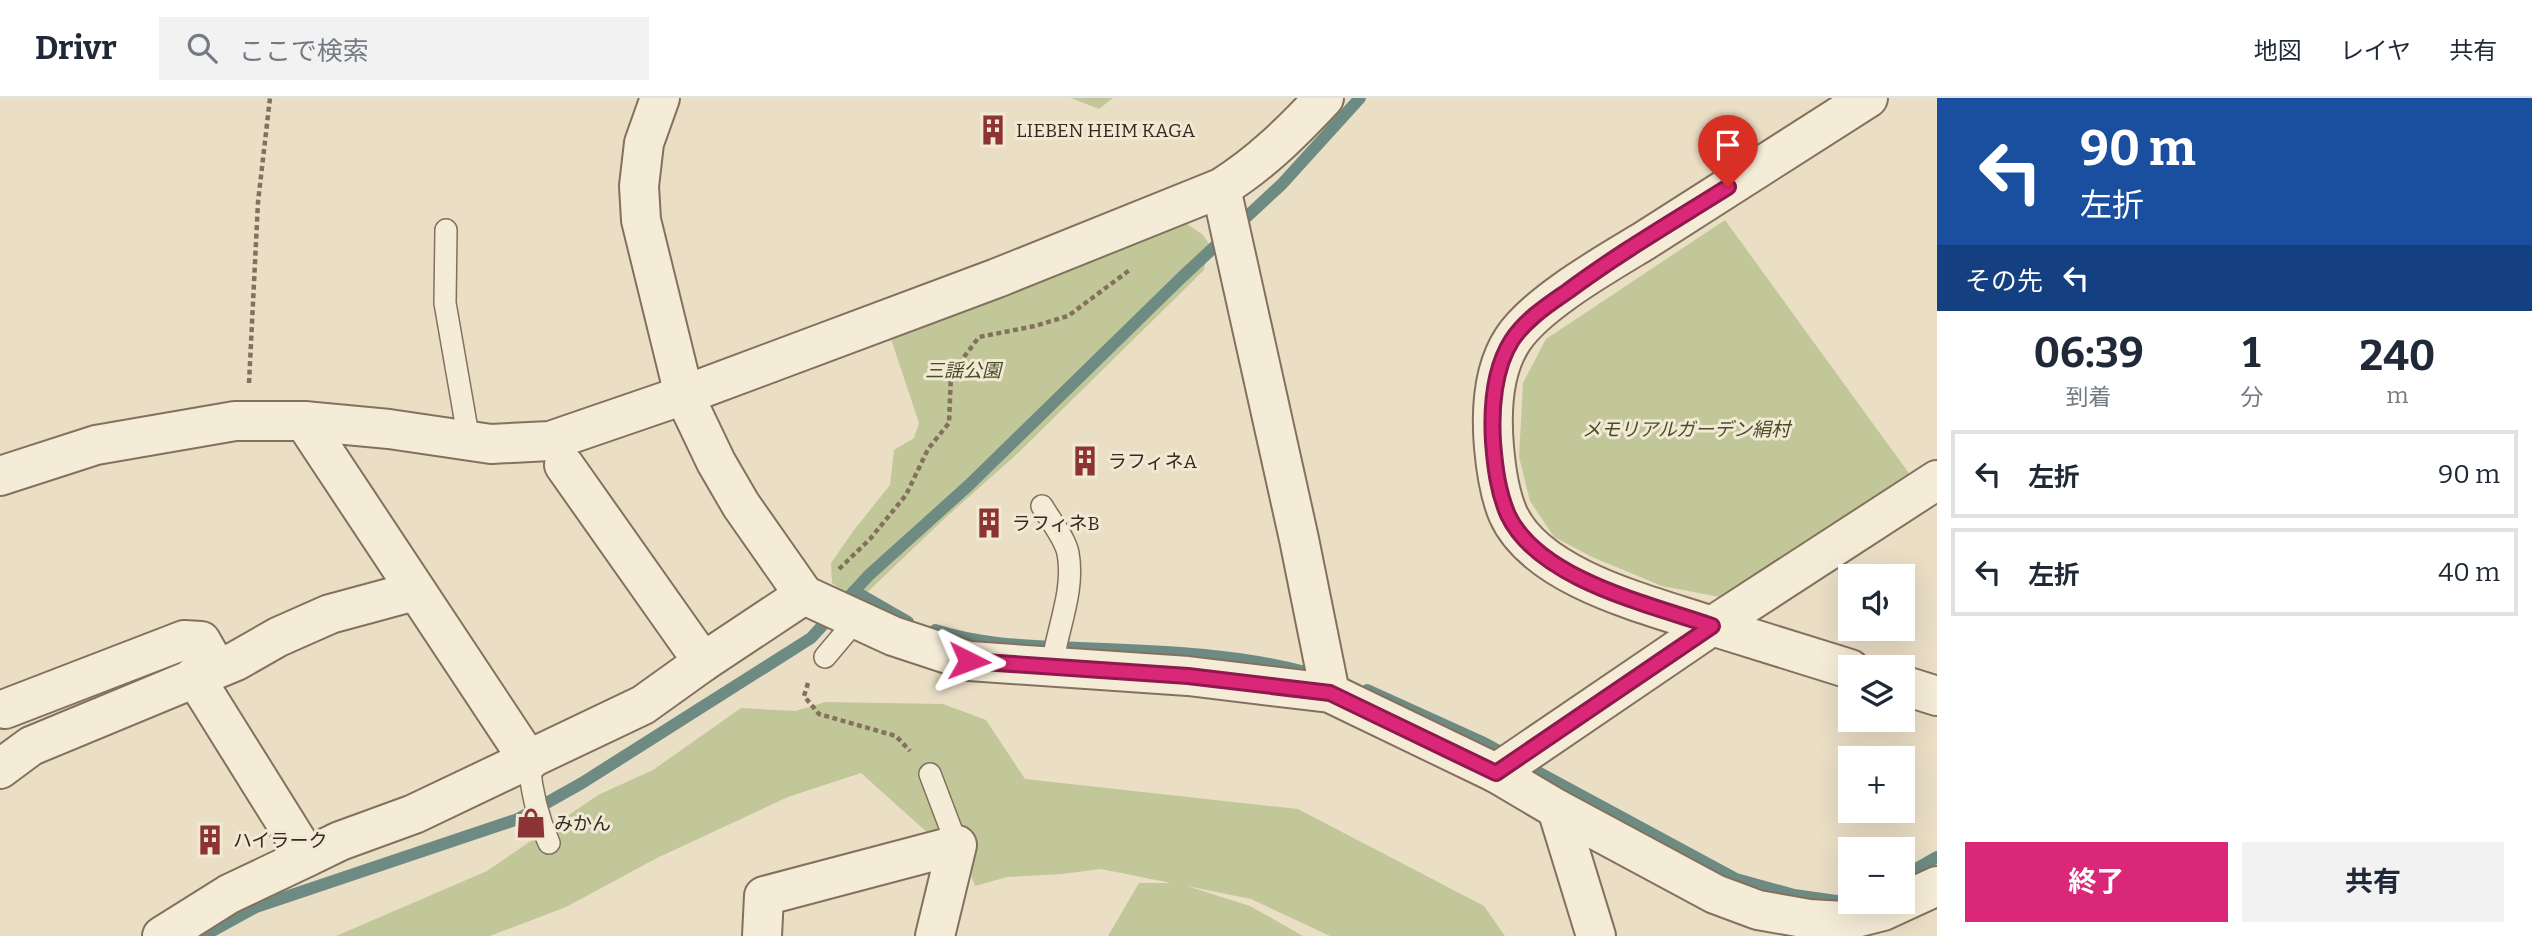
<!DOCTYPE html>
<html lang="ja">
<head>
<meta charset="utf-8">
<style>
  :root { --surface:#fff; --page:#f2f2f3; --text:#1f2937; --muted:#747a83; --line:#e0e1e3; --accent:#db2777 }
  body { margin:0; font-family:Bitter,"Noto Sans JP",serif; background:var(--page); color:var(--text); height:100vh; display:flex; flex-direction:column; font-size:26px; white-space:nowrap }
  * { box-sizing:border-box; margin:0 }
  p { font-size:23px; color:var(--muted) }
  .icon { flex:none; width:38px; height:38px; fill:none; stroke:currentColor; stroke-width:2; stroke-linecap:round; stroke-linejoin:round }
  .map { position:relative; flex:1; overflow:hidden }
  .sheet { display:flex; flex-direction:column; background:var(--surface); width:595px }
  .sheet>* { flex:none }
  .top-card { background:#1a4fa0; color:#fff; overflow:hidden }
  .fabs { position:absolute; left:1838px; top:466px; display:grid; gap:14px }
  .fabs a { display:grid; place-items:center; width:77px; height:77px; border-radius:0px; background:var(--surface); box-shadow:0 7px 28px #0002; font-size:35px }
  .pin { position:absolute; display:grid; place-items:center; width:60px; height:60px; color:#fff; margin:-72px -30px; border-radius:50% 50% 50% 0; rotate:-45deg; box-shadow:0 0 7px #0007 }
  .pin .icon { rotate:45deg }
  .me { position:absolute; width:77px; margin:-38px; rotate:93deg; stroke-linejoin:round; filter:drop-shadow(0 0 5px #0008) }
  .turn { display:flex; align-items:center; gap:24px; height:147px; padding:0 28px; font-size:32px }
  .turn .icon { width:91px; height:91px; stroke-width:2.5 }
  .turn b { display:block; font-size:49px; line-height:60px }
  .then { display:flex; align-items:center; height:66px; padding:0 28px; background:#0003; gap:14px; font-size:26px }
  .eta { display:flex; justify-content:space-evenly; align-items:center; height:119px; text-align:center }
  .eta b { font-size:42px; font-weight:700; line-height:49px }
  .action { display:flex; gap:14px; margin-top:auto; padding:14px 28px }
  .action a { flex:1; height:80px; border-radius:0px; background:var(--accent); color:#fff; font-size:28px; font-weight:700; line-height:80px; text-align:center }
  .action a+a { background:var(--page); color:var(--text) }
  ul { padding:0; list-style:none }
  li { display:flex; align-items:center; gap:21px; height:88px; margin:0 14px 10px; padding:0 14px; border:4px solid var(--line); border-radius:0px }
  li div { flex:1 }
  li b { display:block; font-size:26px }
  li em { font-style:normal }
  header { display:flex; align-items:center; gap:42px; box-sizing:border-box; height:98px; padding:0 35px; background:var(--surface); border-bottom:2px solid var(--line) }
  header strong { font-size:33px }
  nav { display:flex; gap:38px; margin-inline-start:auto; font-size:24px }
  .search { width:490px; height:63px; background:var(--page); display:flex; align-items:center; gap:18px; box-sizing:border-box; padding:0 24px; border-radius:0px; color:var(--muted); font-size:26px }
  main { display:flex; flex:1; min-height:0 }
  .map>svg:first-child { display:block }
  .green { fill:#c2c79a }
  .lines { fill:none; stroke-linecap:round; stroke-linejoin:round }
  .stream { stroke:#6e8b83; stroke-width:12 }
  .lane-casing { stroke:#83715d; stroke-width:24 }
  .street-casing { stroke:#83715d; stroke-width:42 }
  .path { stroke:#83715d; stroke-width:4.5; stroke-dasharray:5 3.5; stroke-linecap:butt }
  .lane { stroke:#f5ecd8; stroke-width:21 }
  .street { stroke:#f5ecd8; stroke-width:38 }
  .route-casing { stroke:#8e194d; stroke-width:18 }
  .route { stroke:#db2777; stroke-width:12 }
  .labels { text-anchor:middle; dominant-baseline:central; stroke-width:6; stroke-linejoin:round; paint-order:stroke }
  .poi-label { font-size:19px; fill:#352920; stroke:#f2e9d4; text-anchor:start }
  .park-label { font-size:19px; font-style:italic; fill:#464f28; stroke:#f2e9d4 }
</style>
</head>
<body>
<header>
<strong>Drivr</strong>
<div class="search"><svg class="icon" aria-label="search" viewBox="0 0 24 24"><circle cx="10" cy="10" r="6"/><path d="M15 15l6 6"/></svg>ここで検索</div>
<nav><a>地図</a><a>レイヤ</a><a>共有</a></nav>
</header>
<main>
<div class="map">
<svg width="1937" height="838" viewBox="0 0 1937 838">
  <rect width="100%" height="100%" fill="#eadec5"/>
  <g class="green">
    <path d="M 1071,0 L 1113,0 L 1099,11 Z"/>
    <path d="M 1725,122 L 1911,378 L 1725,500 L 1662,488 L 1592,459 L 1554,439 L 1530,403 L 1519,359 L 1523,285 L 1546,241 Z"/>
    <path d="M 1187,126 L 1203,137 L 1209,146 L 1204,172 L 1017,356 L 943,422 L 857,504 L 832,485 L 831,465 L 854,432 L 890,387 L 894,352 L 914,340 L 919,325 L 889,235 L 1154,129 Z"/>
    <path d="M 826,604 L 943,606 L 986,622 L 1025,681 L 1298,711 L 1484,808 L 1505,838 L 1330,838 L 1251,801 L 1187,788 L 1250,808 L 1303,838 L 1108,838 L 1139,785 L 1171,785 L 1101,771 L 1062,776 L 1007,779 L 975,788 L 969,772 L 861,675 L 788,699 L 657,760 L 566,809 L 490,838 L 336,838 L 487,773 L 598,697 L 653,672 L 741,610 L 795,613 Z"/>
  </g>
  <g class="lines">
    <g class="stream">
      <path d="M 854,493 L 908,524"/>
      <path d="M 935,532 C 981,547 1031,548 1079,550 C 1155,553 1235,555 1309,575"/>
      <path d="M 1367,592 L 1484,645 L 1736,781 L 1794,797 L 1836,803 L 1850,800"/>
      <path d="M 1902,779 L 1937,759"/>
      <path d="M 203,838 L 256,809 L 518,721 L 582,685 L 811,540 L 869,477 L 969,387 L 1182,179 L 1282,86 L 1360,0"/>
    </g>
    <g class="lane-casing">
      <g id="lane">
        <path d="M 446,132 L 445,205 L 469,343"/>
        <path d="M 1042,408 C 1050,422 1065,440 1068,455 C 1075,493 1057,531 1052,568"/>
        <path d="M 825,559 L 857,521"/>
        <path d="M 529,663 C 531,693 537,718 549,745"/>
        <path d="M 930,676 L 957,747"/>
      </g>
    </g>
    <g class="street-casing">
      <g id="street">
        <path d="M 660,0 L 644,45 L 639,88 L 641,122 L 684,297 L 716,364 L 741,407 L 804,497 L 893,538 L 969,563 L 1188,578 L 1330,595 L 1496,675 L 1557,711 L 1715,796 L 1758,812 L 1809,821 L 1844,823 L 1883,813 L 1937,788"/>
        <path d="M 1221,90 L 1299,441 L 1330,595"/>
        <path d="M 304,323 L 529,663"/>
        <path d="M 564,367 L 703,564"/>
        <path d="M 0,378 L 96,347 L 235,323 L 304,323 L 389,331 L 491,346 L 550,343 L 684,297 L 997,180 L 1221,90 C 1261,65 1292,34 1324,0"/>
        <path d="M 1712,528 C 1650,507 1537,481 1508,416 C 1499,395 1496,372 1494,349 C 1491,314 1493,271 1513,241 C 1537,205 1606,166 1644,143 C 1718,95 1793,48 1868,0"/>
        <path d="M 1850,571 L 1712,528 L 1937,382"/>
        <path d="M 194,578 L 307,759"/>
        <path d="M 1902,587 L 1937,598"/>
        <path d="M 5,611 L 184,542 L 201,543 L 209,557 L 207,574"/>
        <path d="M 0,671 L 31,648 L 236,563 L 278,539 L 330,516 L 415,493"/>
        <path d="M 1496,675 L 1712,528"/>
        <path d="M 1557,711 L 1596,838"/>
        <path d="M 162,838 L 229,796 L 307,759 L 340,743 L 414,716 L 643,607 L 703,564 L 804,497"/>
        <path d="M 762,838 L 764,798 L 957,747 L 935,838"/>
      </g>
    </g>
    <g class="path">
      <path d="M 249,285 L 258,104 L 270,0"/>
      <path d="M 839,471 L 870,441 L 906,397 L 928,351 L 949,325 L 951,276 L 979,239 L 1035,228 L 1068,218 L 1131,171"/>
      <path d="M 808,585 L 804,598 L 819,616 L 896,638 L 910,653"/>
    </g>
    <use href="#lane" class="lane"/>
    <use href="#street" class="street"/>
  </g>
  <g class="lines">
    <g class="route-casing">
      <path id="route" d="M 969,563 L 1188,578 L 1330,595 L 1496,675 L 1712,528 C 1649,506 1539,482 1508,417 C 1498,394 1495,369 1493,344 C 1491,311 1494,270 1512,242 C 1526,221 1548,207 1568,193 C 1619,155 1674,123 1728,89"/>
    </g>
    <use href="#route" class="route"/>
  </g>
  <defs>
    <g id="building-bare" transform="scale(2.415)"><path d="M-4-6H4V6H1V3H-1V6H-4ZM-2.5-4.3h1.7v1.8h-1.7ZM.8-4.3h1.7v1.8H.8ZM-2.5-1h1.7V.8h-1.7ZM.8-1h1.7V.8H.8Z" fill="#8c3335" stroke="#f2e9d4" stroke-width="2.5" paint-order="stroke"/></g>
    <g id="shop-bare" transform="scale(2.415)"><path d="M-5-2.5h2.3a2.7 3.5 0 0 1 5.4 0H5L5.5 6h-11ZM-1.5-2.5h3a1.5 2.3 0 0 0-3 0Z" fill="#8c3335" stroke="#f2e9d4" stroke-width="2.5" paint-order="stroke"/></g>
  </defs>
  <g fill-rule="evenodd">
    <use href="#building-bare" x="993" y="32"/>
    <use href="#building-bare" x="1085" y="363"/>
    <use href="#building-bare" x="989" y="425"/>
    <use href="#shop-bare" x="531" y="725"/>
    <use href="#building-bare" x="210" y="742"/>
  </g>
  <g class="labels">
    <g class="poi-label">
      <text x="1016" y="32">LIEBEN HEIM KAGA</text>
      <text x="1108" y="363">ラフィネA</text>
      <text x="1012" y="425">ラフィネB</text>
      <text x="554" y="725">みかん</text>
      <text x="233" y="742">ハイラーク</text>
    </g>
    <g class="park-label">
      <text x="963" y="272">三謡公園</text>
      <text x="1686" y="331">メモリアルガーデン絹村</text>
    </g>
  </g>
</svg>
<div class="fabs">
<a><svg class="icon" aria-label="sound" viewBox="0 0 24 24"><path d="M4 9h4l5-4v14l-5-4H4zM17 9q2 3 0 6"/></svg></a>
<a><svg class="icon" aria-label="layers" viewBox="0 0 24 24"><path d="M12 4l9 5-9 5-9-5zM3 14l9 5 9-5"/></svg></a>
<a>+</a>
<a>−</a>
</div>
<div class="pin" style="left:1728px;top:89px;background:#d93025"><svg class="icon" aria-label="arrive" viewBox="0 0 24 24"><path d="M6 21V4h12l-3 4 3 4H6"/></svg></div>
<svg class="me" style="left:969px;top:563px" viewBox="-20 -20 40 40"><path d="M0-17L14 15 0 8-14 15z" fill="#db2777" stroke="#fff" stroke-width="4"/></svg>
</div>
<section class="sheet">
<div class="top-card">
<div class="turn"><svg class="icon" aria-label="left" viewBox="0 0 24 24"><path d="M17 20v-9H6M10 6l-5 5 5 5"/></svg><div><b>90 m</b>左折</div></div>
<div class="then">その先<svg class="icon" aria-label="left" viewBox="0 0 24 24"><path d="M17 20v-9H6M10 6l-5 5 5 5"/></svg></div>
</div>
<div class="eta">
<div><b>06:39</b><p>到着</p></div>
<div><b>1</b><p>分</p></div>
<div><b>240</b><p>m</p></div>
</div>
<ul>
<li><svg class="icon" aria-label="left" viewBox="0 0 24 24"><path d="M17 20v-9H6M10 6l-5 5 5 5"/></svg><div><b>左折</b></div><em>90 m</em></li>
<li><svg class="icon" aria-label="left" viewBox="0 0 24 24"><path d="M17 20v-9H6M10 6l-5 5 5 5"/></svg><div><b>左折</b></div><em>40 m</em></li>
</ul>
<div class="action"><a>終了</a><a>共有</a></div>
</section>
</main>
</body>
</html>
